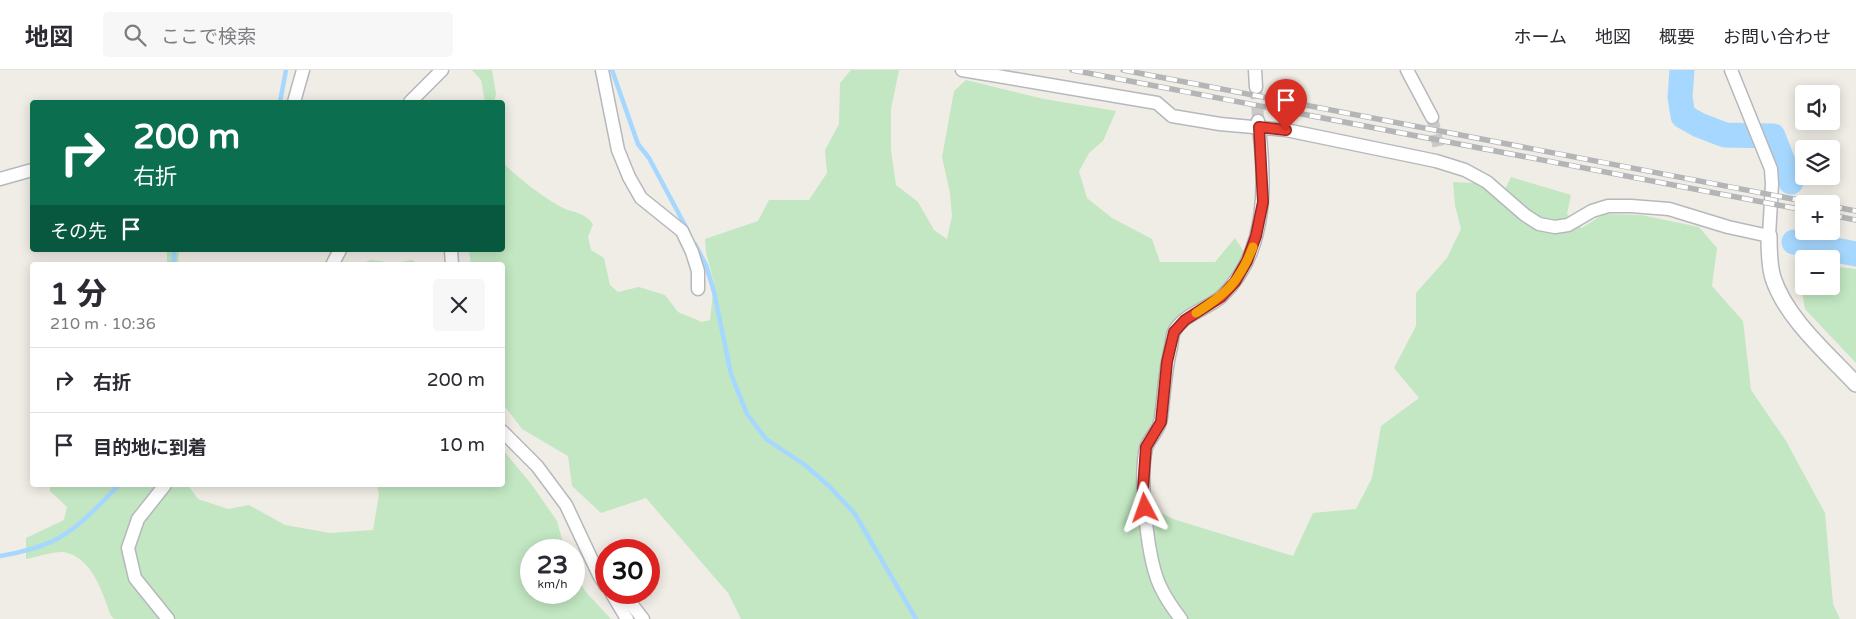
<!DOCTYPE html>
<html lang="ja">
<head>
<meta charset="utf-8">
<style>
  :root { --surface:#fff; --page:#f7f7f7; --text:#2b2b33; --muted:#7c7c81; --line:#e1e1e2 }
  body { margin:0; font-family:"Varela Round","Noto Sans JP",sans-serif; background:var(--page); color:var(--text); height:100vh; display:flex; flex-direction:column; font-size:19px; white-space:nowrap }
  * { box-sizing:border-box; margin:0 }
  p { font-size:16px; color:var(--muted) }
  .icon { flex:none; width:28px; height:28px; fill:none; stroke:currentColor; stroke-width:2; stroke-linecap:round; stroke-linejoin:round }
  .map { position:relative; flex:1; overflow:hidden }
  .drawer { position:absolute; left:30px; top:192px; width:475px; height:225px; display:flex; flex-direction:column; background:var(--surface); border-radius:5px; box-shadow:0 2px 12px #0003 }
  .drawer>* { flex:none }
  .banner { position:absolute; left:30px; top:30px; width:475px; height:152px; border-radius:5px; box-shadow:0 2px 12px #0003; background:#0b6e4f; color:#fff; overflow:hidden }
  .tools { position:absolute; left:1795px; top:15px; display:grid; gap:10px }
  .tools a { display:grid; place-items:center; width:45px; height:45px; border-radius:5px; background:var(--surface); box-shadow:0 2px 12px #0003; font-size:25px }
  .speed { position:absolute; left:520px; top:469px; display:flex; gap:10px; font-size:25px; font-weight:700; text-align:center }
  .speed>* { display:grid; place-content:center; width:65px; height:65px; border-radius:50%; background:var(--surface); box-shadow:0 2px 12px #0003; line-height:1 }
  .speed small { font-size:12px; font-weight:400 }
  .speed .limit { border:8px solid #d22; background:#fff; color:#111 }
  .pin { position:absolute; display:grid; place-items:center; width:42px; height:42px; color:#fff; margin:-51px -21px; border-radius:50% 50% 50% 0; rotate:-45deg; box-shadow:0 0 5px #0007 }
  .pin .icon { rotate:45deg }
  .me { position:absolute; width:55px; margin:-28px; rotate:356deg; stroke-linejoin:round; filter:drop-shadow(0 0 4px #0008) }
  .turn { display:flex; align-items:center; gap:18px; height:105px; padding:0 20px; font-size:22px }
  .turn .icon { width:65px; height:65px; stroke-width:2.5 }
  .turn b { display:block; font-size:35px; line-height:42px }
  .then { display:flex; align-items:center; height:48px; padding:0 20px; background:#0003; gap:10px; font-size:19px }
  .round { display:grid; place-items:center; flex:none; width:52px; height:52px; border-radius:5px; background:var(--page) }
  .overview { display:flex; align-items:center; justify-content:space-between; height:85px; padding:0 20px }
  h1 { font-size:30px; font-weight:800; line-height:38px }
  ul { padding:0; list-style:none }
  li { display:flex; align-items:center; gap:15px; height:65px; padding:0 20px; border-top:1px solid var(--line) }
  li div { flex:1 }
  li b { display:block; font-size:19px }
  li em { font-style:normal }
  header { display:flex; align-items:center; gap:30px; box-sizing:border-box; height:70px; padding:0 25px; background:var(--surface); border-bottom:1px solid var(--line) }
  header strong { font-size:24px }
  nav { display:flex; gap:28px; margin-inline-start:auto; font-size:18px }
  .search { width:350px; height:45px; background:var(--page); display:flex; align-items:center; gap:12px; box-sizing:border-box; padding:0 18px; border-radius:5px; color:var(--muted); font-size:19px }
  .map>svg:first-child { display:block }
  .green { fill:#c2e7c2 }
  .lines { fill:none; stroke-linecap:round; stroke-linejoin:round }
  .stream { stroke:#a6d8ff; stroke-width:4.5 }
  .river { stroke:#a6d8ff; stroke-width:25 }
  .minor-tunnel { stroke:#cbcac6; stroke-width:12; stroke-dasharray:12 6; stroke-linecap:butt }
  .minor-casing { stroke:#b6b8bc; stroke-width:15 }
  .tertiary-casing { stroke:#b6b8bc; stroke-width:18 }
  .minor { stroke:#fff; stroke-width:12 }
  .tertiary { stroke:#fff; stroke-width:15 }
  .rail-casing { stroke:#b4b5b6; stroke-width:5.5 }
  .rail { stroke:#fff; stroke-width:4; stroke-dasharray:11; stroke-linecap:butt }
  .route-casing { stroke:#982920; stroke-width:12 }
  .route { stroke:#ea3f31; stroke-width:9 }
  .slow { stroke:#f59e0b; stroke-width:9 }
</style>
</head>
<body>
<header>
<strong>地図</strong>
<div class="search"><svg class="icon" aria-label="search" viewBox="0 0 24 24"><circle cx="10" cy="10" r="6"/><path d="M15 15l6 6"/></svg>ここで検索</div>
<nav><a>ホーム</a><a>地図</a><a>概要</a><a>お問い合わせ</a></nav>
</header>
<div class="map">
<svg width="1856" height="549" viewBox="0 0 1856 549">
  <rect width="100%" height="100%" fill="#f0ede6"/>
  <g class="green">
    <path d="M 472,0 L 492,0 L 496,24 L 494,32 L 485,32 L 481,10 Z"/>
    <path d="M 851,0 L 899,0 L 891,39 L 891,80 L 896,115 L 918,132 L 934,160 L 947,169 L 952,146 L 950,123 L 942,87 L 954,21 L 966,10 L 1044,29 L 1116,41 L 1103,71 L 1089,83 L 1079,101 L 1087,128 L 1112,148 L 1152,169 L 1160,192 L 1215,192 L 1235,168 L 1244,182 L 1224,219 L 1171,256 L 1159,338 L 1137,385 L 1140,432 L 1173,449 L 1293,486 L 1313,443 L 1356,439 L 1372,408 L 1381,356 L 1419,328 L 1394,298 L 1416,256 L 1416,223 L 1447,188 L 1461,159 L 1455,135 L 1453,112 L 1477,113 L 1500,129 L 1511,107 L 1571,125 L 1567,144 L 1582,158 L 1604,144 L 1641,145 L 1699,157 L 1717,178 L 1712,216 L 1743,251 L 1751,320 L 1786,371 L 1825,443 L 1833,534 L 1840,549 L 741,549 L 728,523 L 646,428 L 601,443 L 572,416 L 568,386 L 522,359 L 503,334 L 502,195 L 471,195 L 469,180 L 502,180 L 503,91 L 505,95 C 522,111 539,124 559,136 C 573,144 582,140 593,154 L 588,167 L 591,180 L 604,188 L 610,215 L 618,222 L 639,217 L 665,225 L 678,242 L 702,252 L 710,250 L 714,213 L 706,182 L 705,169 L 758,151 L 769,130 L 809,130 L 827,103 L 825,80 L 839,54 L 840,13 Z"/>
    <path d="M 167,180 L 179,180 L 178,195 L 167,195 Z"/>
    <path d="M 371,190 L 395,193 L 412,190 L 419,195 L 364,195 L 363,193 Z"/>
    <path d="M 1831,196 L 1856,199 L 1856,293 L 1805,239 L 1800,209 L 1804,206 L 1804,216 L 1831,216 Z"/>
    <path d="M 503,380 L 532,415 L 557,451 L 565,480 L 531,480 L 531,522 L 574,522 L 574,501 L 585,521 L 611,549 L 114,549 L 111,546 C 102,522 93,488 64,482 C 55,481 36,487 26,489 L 26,468 L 64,450 L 67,437 L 50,421 L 50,415 L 188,415 L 198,429 L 228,439 L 249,435 L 285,455 L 330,463 L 373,460 L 379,425 L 377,415 L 502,415 Z"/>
  </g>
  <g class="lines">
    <g class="stream">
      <path d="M 612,0 L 638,74 L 649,88 L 687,159"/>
      <path d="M 280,32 L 286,0"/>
      <path d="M 695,174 L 706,195 L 714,222 L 731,304 L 747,344 L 766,369 L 805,395 L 829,416 L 855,444 L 916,549"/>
      <path d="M 174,195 L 174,180"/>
      <path d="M 0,486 C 18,483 36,479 53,471 C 78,459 99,435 119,415"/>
    </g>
    <g class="river">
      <path d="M 1682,0 L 1680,27 L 1683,46 L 1699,55 L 1725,65 L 1773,66 L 1791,112"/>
      <path d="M 1794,172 L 1856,184"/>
    </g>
    <g class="minor-tunnel">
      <path d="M 1256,17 L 1258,48"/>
      <path d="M 1432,47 L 1439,79"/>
    </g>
    <g class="minor-casing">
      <g id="minor">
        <path d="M 602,0 L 618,80 L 629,107 L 641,128 L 682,161 L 692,182 L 698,201 L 698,219"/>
        <path d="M 962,0 L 1157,33 L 1172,46 L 1220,54 L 1286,60 L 1436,91 L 1465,100 L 1487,112 L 1525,145 L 1539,154 L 1555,157 L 1568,155 L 1592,141 L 1608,136 L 1631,136 L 1669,139 L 1728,157 L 1769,166 L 1772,114 L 1771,99 L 1731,0"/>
        <path d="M 1255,0 L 1256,17"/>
        <path d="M 1407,0 L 1432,47"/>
        <path d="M 294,32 L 303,0"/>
        <path d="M 410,32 L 442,0"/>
        <path d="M 0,109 L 32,100"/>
        <path d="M 451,180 L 452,195"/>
        <path d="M 332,195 L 340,180"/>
        <path d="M 502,361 L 537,396 L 566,435 L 599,505 L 606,516"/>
        <path d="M 165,415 L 138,449 L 128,478 L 135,508 L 168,549"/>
        <path d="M 611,522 L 627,549"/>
        <path d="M 622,522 L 643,549"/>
        <path d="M 1181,549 C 1174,540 1167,530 1162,520 C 1147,493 1139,409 1146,378 C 1149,368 1160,360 1161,348 C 1164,324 1165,300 1171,277 C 1172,272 1172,266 1174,262 C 1183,244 1208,239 1222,226 C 1269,181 1266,109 1258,51"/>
      </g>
    </g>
    <g class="tertiary-casing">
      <path id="tertiary" d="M 1769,166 C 1769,179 1769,195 1773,208 C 1786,248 1827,283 1856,314"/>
    </g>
    <use href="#minor" class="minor"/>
    <use href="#tertiary" class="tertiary"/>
    <g class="rail-casing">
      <g id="rail">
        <path d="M 1072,0 L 1804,140"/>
        <path d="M 1123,0 L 1819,134"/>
        <path d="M 1831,136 L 1856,141"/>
        <path d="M 1831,145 L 1856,150"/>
      </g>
    </g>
    <use href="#rail" class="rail"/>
  </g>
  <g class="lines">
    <g class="route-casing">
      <path id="route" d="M 1145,438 L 1143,419 L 1146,377 L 1161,352 L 1167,292 L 1174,262 L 1185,250 L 1221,227 L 1235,212 L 1247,191 L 1256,166 L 1263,132 L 1259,57 L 1286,60"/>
    </g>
    <use href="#route" class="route"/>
    <path class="slow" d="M 1196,243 C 1227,223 1239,212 1253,177"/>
  </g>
</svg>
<div class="tools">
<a><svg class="icon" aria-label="sound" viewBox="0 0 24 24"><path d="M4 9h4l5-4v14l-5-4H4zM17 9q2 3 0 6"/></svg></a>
<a><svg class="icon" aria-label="layers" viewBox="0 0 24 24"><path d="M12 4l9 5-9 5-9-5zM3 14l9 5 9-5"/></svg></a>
<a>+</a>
<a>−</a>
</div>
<div class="speed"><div>23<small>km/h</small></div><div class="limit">30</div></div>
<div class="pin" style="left:1286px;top:60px;background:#d93025"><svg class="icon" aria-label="arrive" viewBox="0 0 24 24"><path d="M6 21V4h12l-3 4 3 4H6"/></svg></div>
<svg class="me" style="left:1145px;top:438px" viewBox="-20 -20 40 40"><path d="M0-17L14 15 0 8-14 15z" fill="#ea3f31" stroke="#fff" stroke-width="4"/></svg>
<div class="banner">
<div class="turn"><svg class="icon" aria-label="right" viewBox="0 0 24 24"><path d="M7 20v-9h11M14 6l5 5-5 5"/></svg><div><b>200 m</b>右折</div></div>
<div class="then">その先<svg class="icon" aria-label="arrive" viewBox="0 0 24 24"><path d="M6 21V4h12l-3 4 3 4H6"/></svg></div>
</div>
<section class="drawer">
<div class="overview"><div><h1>1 分</h1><p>210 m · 10:36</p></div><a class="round"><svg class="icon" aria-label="close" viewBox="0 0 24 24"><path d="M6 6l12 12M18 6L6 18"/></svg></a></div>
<ul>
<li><svg class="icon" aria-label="right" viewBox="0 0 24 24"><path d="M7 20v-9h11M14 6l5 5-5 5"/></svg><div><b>右折</b></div><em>200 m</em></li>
<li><svg class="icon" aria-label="arrive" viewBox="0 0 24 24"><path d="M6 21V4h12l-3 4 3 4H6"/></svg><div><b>目的地に到着</b></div><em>10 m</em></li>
</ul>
</section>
</div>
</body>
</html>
